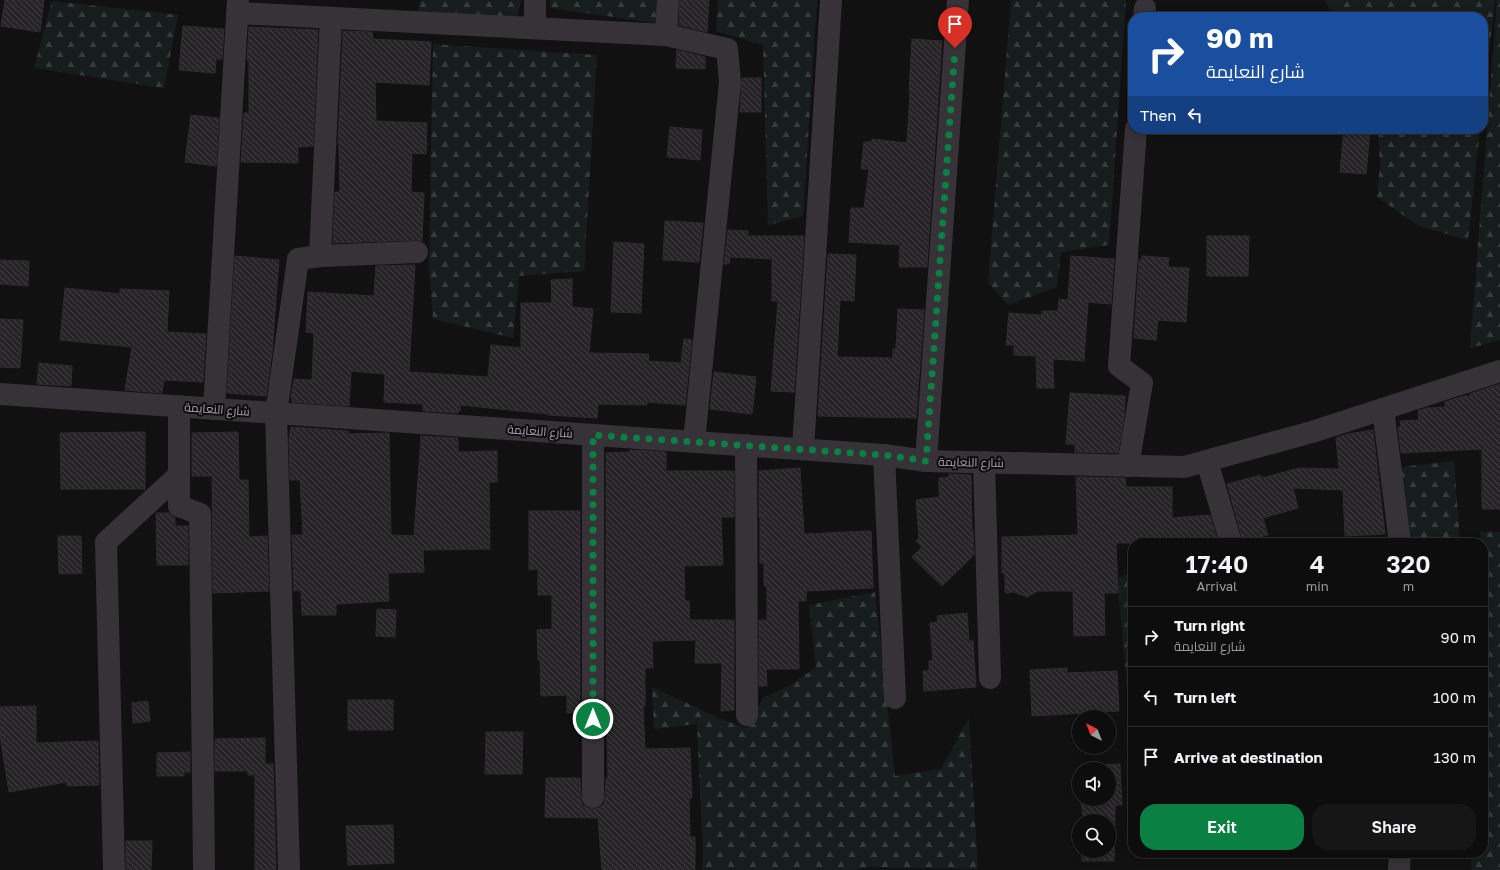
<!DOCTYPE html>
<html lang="en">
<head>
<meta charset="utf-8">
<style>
  :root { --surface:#0e0d0e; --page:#171617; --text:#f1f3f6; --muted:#9b9c9e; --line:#2e2d2e; --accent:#0b8043 }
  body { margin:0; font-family:"Golos Text",Cairo,sans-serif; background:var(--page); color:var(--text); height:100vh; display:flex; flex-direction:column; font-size:15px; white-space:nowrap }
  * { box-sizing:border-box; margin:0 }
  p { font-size:13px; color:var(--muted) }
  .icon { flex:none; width:22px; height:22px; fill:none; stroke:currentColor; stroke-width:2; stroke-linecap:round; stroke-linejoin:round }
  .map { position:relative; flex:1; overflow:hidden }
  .sheet { position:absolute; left:1128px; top:538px; width:360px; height:320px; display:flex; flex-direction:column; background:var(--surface); border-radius:16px; box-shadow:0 2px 10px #0003,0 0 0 1px var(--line) }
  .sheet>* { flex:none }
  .hud { position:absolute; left:1128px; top:12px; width:360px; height:122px; border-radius:16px; box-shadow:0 2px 10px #0003,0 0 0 1px var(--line); background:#1a4fa0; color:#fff; overflow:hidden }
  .needle { width:26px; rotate:318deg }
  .controls { position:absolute; left:1072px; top:710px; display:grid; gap:8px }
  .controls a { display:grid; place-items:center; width:44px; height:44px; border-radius:50%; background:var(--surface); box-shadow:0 2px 10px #0003,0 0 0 1px var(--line); font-size:20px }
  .pin { position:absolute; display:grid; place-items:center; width:34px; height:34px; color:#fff; margin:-41px -17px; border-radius:50% 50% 50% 0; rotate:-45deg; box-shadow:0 0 4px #0007 }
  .pin .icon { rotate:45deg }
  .me { position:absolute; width:44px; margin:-22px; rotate:0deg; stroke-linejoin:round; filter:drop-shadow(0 0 3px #0008) }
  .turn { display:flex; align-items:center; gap:14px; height:84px; padding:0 12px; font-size:18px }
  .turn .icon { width:52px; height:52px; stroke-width:2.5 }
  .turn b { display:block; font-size:28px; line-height:34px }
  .then { display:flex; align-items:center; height:38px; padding:0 12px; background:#0003; gap:8px; font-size:15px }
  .eta { display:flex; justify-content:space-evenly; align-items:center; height:68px; text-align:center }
  .eta b { font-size:24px; font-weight:600; line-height:28px }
  .action { display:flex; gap:8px; margin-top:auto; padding:8px 12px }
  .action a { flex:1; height:46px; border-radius:16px; background:var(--accent); color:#fff; font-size:16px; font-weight:600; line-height:46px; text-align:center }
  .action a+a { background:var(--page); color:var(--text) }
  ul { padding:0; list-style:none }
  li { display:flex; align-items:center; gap:12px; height:60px; padding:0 12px; border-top:1px solid var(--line) }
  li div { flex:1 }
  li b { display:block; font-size:15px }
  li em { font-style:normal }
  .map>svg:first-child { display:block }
  .forest { fill:url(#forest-firs) }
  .building { fill:url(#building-back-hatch); stroke:#2e2b2e }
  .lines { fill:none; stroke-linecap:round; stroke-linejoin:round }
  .minor { stroke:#363237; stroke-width:22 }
  .route { stroke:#0b8043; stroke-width:7; stroke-dasharray:0 12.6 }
  .labels { text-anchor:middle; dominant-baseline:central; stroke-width:4; stroke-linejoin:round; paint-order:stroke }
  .street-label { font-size:12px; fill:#aca2b3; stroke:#0d0c0d }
</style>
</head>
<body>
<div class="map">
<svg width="1500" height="870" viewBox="0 0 1500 870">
  <defs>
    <pattern id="forest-firs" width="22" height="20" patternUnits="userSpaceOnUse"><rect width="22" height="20" fill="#171d1d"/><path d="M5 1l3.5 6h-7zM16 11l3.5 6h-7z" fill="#363b3b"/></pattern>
    <pattern id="building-back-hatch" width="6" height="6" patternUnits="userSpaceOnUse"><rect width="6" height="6" fill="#262426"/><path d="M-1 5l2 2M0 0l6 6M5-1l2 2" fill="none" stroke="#434143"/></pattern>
  </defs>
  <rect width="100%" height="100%" fill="#121112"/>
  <g class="forest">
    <path d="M 420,0 L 521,0 L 517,18 L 418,13 Z"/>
    <path d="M 550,0 L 657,0 L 656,23 L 550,8 Z"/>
    <path d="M 718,0 L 817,0 L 803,216 L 768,225 L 763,45 L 716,31 Z"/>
    <path d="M 1011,0 L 1126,0 L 1109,245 L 1061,252 L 1057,287 L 1008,305 L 988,283 Z"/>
    <path d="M 1325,0 L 1495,0 L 1483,104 L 1483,17 L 1333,17 Z"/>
    <path d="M 1497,0 L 1500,0 L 1500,340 L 1470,348 Z"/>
    <path d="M 52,1 L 178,15 L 164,88 L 34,68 Z"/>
    <path d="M 433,44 L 597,55 L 584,271 L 519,276 L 513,338 L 433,319 L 429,266 Z"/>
    <path d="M 1378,129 L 1480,129 L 1468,240 L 1419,226 L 1377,197 L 1380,164 Z"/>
    <path d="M 1454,461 L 1460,543 L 1403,543 L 1400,467 Z"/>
    <path d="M 1480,532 L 1500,532 L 1500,870 L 1472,870 L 1471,853 L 1483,853 L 1483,543 L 1481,543 Z"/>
    <path d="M 1133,571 L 1133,748 L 1117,579 Z"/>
    <path d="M 875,592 L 895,776 L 941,769 L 969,718 L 978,869 L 869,867 L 853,870 L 702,870 L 703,854 L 697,724 L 654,729 L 652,687 L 721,719 L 746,728 L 763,698 L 791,685 L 816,667 L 809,605 Z"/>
  </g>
  <g class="building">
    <path d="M 5,0 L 44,0 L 40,32 L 1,26 Z"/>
    <path d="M 680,0 L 709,0 L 707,32 L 679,25 Z"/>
    <path d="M 183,26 L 224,29 L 222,59 L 216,59 L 215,73 L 179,70 Z"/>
    <path d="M 249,27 L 318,30 L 313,146 L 298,147 L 298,163 L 241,162 L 244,113 L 249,113 L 249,61 L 247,60 Z"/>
    <path d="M 343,31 L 372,32 L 373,39 L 431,42 L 429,85 L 375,82 L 376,121 L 427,123 L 426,154 L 412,153 L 411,192 L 424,193 L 422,241 L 416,240 L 333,243 L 335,192 L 340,192 L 339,144 L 338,144 Z"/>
    <path d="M 912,39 L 942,41 L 927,267 L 899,267 L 900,245 L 849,242 L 851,208 L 864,208 L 869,169 L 861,169 L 864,142 L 872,142 L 872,139 L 907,143 L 910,92 L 909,92 Z"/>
    <path d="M 677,50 L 705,57 L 705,69 L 676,68 Z"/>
    <path d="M 742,78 L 761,78 L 761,112 L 740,112 Z"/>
    <path d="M 191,115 L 219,118 L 216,166 L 185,162 Z"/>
    <path d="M 670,127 L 702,130 L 700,160 L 667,157 Z"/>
    <path d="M 1344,129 L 1370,129 L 1366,174 L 1340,172 Z"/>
    <path d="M 665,221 L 703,223 L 699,262 L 663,260 Z"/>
    <path d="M 728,230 L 748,231 L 748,236 L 804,236 L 794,392 L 771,391 L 778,301 L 772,301 L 772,259 L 730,257 L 729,264 L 724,264 Z"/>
    <path d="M 1207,236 L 1249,236 L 1248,276 L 1207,276 Z"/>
    <path d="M 614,242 L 644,244 L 641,313 L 611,312 Z"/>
    <path d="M 828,254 L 856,255 L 854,301 L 840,300 L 837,357 L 893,358 L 893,349 L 896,349 L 898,309 L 924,310 L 916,418 L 818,416 Z"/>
    <path d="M 235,256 L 279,260 L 272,353 L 266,396 L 227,393 Z"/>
    <path d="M 1071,256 L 1114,259 L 1111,304 L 1088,302 L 1084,361 L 1053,359 L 1054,388 L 1037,388 L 1036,356 L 1014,355 L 1014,345 L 1006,345 L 1009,313 L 1042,315 L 1042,311 L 1058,311 L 1059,299 L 1068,300 Z"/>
    <path d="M 1142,256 L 1169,258 L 1168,267 L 1189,268 L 1186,322 L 1158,320 L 1156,340 L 1134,338 L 1139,260 L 1142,260 Z"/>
    <path d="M 0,260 L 29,261 L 28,286 L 0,284 Z"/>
    <path d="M 415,265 L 409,372 L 488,377 L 491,345 L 521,348 L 521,303 L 552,303 L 551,280 L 572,279 L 572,307 L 593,309 L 589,353 L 649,354 L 648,361 L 681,363 L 684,339 L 692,340 L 685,405 L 647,402 L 647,405 L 598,404 L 597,418 L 548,415 L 548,414 L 460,405 L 460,411 L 458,411 L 458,413 L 423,411 L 423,404 L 384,402 L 385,374 L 351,371 L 349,406 L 292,402 L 292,398 L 291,398 L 294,379 L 312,380 L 314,333 L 306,332 L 308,292 L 374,296 L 376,266 Z"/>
    <path d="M 65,288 L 120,294 L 120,289 L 169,291 L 167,332 L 206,334 L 203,382 L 164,380 L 162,393 L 125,390 L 132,347 L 60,340 Z"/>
    <path d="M 0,319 L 23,320 L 20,368 L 0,367 Z"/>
    <path d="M 39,363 L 72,366 L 71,386 L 37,384 Z"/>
    <path d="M 714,372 L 756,377 L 752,414 L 710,409 Z"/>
    <path d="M 1500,384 L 1500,509 L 1482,509 L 1482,449 L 1401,453 L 1398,427 L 1401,427 L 1400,421 L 1419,420 L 1418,411 L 1427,408 L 1445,407 L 1445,402 L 1464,396 L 1470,396 L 1470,394 Z"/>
    <path d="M 1070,393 L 1125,396 L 1124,417 L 1118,453 L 1075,452 L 1075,444 L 1066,444 Z"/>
    <path d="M 291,427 L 348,431 L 348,434 L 389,433 L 391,535 L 414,536 L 421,436 L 458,438 L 458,452 L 497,451 L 497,482 L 489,482 L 490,549 L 423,550 L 424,572 L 388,573 L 389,601 L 336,604 L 336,615 L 302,615 L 301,590 L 294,591 L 292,535 L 303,535 L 300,480 L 290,480 L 289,440 Z"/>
    <path d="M 1373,430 L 1385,534 L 1345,536 L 1343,490 L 1293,488 L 1298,508 L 1263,518 L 1268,535 L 1243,541 L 1227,484 L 1261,475 L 1262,478 L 1299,468 L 1339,469 L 1336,438 L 1348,434 Z"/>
    <path d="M 145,432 L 145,489 L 61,489 L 60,433 Z"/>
    <path d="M 238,432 L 239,480 L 248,480 L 249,537 L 267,536 L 269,591 L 213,593 L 212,476 L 192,476 L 192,433 Z"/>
    <path d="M 630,450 L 666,452 L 666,471 L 734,471 L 734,517 L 721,517 L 723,565 L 684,566 L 685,601 L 689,601 L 690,620 L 734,620 L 734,710 L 721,711 L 722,663 L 695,663 L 696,640 L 652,641 L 653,668 L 645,668 L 645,706 L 643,706 L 645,749 L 690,748 L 692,798 L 689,798 L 690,837 L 695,837 L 695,870 L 602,870 L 598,818 L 545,817 L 546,778 L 580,778 L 581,797 L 582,804 L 587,808 L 593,809 L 599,808 L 604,804 L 605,797 L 606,778 L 608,778 L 607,732 L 606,732 L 606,453 L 630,452 Z"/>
    <path d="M 800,468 L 804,534 L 871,531 L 873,588 L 806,591 L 806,601 L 798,601 L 799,669 L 766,669 L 767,686 L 759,686 L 759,620 L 767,620 L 767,586 L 764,586 L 764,563 L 760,563 L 760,517 L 759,517 L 759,471 Z"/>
    <path d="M 949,474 L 971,475 L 972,530 L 973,530 L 974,555 L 942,586 L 912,557 L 922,547 L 916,541 L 919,538 L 916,500 L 939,497 L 939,478 L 949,477 Z"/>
    <path d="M 1076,477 L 1125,478 L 1126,487 L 1172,487 L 1172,518 L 1210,515 L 1218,543 L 1116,543 L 1118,593 L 1104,593 L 1105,635 L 1074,636 L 1073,591 L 1038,591 L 1027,597 L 1014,592 L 1005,593 L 1005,573 L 1002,573 L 1002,537 L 1078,535 Z"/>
    <path d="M 529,511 L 580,511 L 580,712 L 567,713 L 567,695 L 541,696 L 540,660 L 538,660 L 537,630 L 552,629 L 552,595 L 538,595 L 538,569 L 529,570 Z"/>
    <path d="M 156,513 L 169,513 L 175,518 L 175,526 L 188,526 L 188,565 L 157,565 Z"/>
    <path d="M 58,536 L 81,536 L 82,573 L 59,574 Z"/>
    <path d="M 377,609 L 396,610 L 395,637 L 376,636 Z"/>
    <path d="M 967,613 L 969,641 L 973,641 L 976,687 L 924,691 L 923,671 L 929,671 L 929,661 L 933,660 L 930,623 L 938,622 L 937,616 Z"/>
    <path d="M 1067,668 L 1067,673 L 1117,671 L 1119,711 L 1032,716 L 1030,670 Z"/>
    <rect x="348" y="700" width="45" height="30"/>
    <path d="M 148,701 L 150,721 L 133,723 L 132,703 Z"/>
    <path d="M 36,706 L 36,743 L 98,741 L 99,785 L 67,786 L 67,782 L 9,792 L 0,735 L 0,707 Z"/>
    <path d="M 486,732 L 523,732 L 522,774 L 485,774 Z"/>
    <path d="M 265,738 L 265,764 L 273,764 L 276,870 L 255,870 L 255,775 L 248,775 L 248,771 L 215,771 L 215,739 Z"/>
    <path d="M 190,752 L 190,772 L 184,772 L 184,776 L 157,776 L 157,753 Z"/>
    <path d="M 1120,764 L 1122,805 L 1115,805 L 1114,861 L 1082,861 L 1082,851 L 1109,851 L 1109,821 L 1083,821 L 1081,799 L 1109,799 L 1109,769 L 1080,769 L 1080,766 Z"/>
    <path d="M 393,825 L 394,863 L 348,865 L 346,826 Z"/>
    <path d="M 126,841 L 152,841 L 151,870 L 126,870 Z"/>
  </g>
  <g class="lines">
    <g class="minor">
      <path d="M 238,13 L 666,35 L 727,49 L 730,82 L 694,442"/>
      <path d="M 1144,17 L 1145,8"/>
      <path d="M 535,28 L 535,0"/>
      <path d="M 666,35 L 668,0"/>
      <path d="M 320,256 L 417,252"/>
      <path d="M 0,394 L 884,455 L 926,461 L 1184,467 L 1312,432 L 1500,371"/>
      <path d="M 179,406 L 179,506 L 200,514 L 204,870"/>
      <path d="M 214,409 L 238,0"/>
      <path d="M 1383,409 L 1400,543"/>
      <path d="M 746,445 L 747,715"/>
      <path d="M 803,449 L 831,0"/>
      <path d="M 884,455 L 895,698"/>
      <path d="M 926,461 L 958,0"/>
      <path d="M 1207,461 L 1231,543"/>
      <path d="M 984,462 L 990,678"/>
      <path d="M 1128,466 L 1142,383 L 1119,366 L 1136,129"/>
      <path d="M 593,797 L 593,435"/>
      <path d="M 114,870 L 106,542 L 179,475"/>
      <path d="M 289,870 L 276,413 L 298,259 L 320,256 L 331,18"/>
      <path d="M 1399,870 L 1400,853"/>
    </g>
  </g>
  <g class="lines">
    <path class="route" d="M 593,719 L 593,435 L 884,455 L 926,461 L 955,48"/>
  </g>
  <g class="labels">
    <g class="street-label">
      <text transform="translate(217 409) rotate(4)">شارع النعايمة</text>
      <text transform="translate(540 431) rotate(4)">شارع النعايمة</text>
      <text transform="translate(971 462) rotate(1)">شارع النعايمة</text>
    </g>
  </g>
</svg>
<div class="controls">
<a><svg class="needle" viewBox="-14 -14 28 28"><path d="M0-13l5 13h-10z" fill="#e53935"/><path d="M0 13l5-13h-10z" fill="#9b9c9e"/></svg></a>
<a><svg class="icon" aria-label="sound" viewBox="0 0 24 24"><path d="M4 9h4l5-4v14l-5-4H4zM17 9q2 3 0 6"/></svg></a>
<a><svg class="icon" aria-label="search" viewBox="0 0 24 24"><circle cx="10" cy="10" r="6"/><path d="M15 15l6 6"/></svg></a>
</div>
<div class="pin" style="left:955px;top:48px;background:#d93025"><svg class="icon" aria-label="arrive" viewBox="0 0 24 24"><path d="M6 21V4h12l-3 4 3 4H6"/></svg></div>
<svg class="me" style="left:593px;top:719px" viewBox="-20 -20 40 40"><circle r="17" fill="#0b8043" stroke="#fff" stroke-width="3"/><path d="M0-11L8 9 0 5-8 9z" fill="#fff"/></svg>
<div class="hud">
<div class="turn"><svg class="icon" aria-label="right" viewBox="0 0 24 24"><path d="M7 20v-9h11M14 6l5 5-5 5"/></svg><div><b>90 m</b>شارع النعايمة</div></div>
<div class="then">Then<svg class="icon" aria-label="left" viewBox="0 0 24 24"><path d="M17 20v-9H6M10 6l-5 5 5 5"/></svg></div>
</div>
<section class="sheet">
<div class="eta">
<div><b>17:40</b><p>Arrival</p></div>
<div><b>4</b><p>min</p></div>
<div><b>320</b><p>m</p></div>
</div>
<ul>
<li><svg class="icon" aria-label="right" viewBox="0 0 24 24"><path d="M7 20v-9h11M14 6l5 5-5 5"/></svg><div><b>Turn right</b><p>شارع النعايمة</p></div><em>90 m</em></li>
<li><svg class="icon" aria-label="left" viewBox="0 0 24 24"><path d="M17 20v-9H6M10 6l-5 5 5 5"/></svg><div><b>Turn left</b></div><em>100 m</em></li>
<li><svg class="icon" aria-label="arrive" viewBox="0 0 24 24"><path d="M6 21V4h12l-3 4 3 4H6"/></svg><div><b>Arrive at destination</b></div><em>130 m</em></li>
</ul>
<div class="action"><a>Exit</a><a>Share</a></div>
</section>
</div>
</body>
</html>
